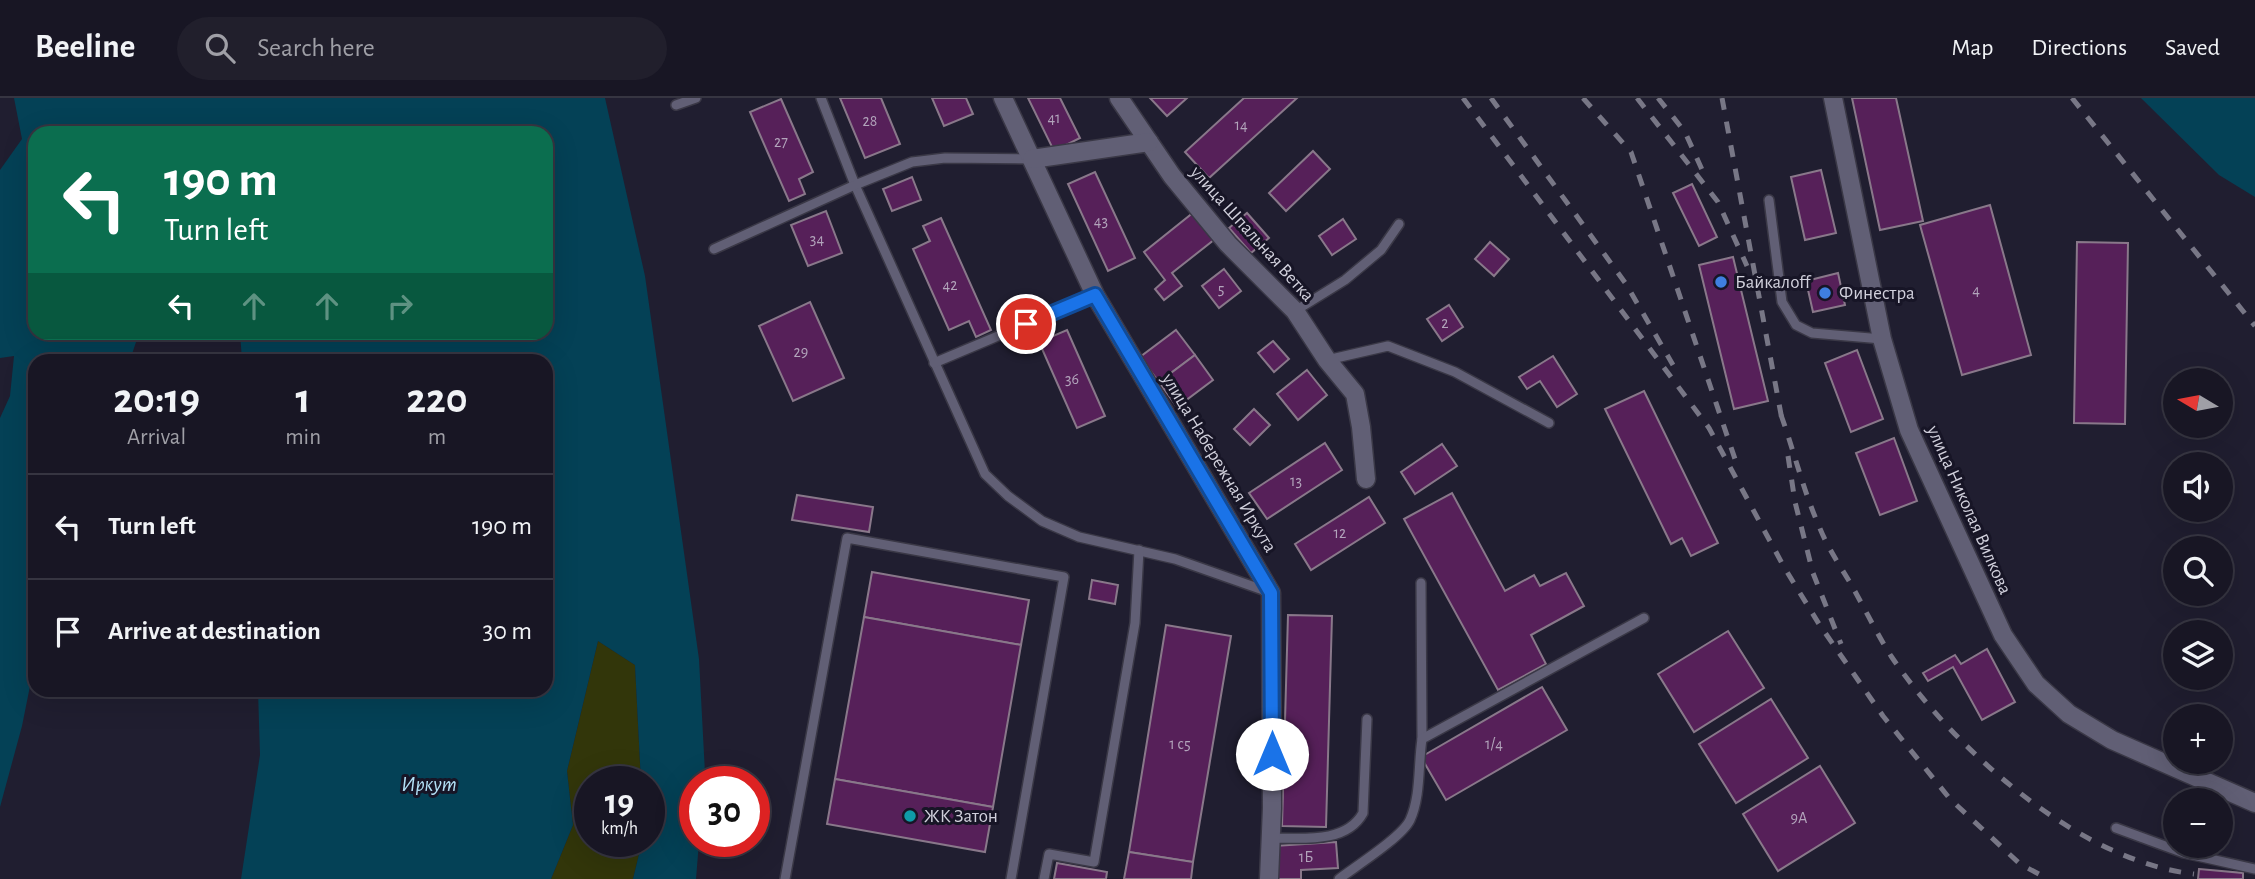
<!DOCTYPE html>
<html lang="en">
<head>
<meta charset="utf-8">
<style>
  :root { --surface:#181624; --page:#211f2c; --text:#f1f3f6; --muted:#9f9fa6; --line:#363541 }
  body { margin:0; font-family:"Alegreya Sans",sans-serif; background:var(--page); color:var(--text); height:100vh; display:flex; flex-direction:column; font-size:26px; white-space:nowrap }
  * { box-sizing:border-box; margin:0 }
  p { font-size:23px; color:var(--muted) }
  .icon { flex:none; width:38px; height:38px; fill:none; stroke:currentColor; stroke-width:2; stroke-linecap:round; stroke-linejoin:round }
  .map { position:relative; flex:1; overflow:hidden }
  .side { position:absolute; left:28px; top:256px; width:525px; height:343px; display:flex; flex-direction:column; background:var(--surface); border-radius:21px; box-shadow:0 7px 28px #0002,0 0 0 2px var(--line) }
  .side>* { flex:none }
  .guide { position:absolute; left:28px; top:28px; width:525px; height:214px; border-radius:21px; box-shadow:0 7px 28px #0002,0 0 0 2px var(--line); background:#0b6e4f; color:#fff; overflow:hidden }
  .needle { width:46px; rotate:280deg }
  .buttons { position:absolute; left:2163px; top:270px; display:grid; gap:14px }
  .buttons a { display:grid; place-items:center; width:70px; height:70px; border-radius:50%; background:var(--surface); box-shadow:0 7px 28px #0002,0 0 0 2px var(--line); font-size:35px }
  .speed { position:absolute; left:574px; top:668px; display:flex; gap:14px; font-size:35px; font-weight:700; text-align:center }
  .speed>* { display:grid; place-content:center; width:91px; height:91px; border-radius:50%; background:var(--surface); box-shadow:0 7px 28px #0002,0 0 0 2px var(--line); line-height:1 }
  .speed small { font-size:18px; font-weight:400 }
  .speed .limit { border:10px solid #d22; background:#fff; color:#111 }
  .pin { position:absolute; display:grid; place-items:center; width:60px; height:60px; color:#fff; margin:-30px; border:4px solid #fff; border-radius:50%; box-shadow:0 2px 7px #0007 }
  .me { position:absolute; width:77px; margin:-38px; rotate:0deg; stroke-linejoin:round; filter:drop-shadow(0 0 5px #0008) }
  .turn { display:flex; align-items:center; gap:24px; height:147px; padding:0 21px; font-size:32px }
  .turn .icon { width:91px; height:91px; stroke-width:2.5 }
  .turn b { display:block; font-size:49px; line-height:60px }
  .lanes { display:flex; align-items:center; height:66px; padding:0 21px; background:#0003; justify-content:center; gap:35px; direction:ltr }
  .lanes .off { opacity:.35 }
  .eta { display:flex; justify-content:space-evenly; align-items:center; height:119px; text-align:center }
  .eta b { font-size:42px; font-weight:700; line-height:49px }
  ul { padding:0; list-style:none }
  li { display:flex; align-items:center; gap:21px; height:105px; padding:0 21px; border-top:2px solid var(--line) }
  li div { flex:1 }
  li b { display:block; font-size:26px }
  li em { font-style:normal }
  header { display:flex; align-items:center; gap:42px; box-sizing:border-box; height:98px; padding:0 35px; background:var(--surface); border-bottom:2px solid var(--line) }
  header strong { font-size:33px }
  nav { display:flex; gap:38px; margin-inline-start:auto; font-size:24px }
  .search { width:490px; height:63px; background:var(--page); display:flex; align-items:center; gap:18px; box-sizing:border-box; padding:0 24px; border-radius:38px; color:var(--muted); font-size:26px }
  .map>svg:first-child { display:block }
  .green { fill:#32360a }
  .water { fill:#044156 }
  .building { fill:#562059; stroke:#89788a; stroke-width:2 }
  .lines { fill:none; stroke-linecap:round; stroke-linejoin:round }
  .lane-casing { stroke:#3a3846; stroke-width:12 }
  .street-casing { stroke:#3a3846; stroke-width:21 }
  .lane { stroke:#615f75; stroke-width:9 }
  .street { stroke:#615f75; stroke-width:18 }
  .rail { stroke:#787786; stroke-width:5; stroke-dasharray:12 12; stroke-linecap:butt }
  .route-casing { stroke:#114b97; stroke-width:18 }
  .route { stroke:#1a73e8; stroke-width:12 }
  .shop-dot { fill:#3f7fe0; stroke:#171526; stroke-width:2.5 }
  .culture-dot { fill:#0f9aa8; stroke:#171526; stroke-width:2.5 }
  .labels { text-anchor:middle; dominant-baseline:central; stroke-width:6; stroke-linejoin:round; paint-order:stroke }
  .number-label { font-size:16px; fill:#b2a4bb }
  .street-label { font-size:19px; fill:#d1d0dc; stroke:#171526 }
  .poi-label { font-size:19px; fill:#d1d0dc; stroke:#171526; text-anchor:start }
  .water-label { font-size:21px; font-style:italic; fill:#b3e1f7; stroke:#171526 }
</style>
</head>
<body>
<header>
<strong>Beeline</strong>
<div class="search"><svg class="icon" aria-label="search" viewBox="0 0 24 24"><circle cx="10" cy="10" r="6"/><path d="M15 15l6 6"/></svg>Search here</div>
<nav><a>Map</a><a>Directions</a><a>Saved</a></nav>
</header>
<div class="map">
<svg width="2255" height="781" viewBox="0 0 2255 781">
  <rect width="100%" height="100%" fill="#201e30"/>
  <path class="green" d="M 598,543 L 635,567 L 641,684 L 590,684 L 590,744 L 642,744 L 633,781 L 551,781 L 573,727 L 567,673 Z"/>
  <g class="water">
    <path d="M 14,0 L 605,0 L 645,178 L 699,561 L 705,675 L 704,684 L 695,684 L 695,744 L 699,744 L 696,781 L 633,781 L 642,744 L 649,744 L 649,684 L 641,684 L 635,567 L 598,543 L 567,673 L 573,727 L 551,781 L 241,781 L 260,657 L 258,592 L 546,592 L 546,262 L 242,262 L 240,235 L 546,234 L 546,35 L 35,35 L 35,234 L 139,235 L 130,262 L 35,262 L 35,563 L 22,628 L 0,709 L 0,320 L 10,298 L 14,258 L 0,260 L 0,72 L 22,41 Z"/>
    <path d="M 2141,0 L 2255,0 L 2255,99 L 2219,77 Z"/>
  </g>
  <g class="building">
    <path d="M 840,0 L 881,0 L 900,46 L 865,60 Z"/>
    <path d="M 932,0 L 966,0 L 973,16 L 944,28 Z"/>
    <path d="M 1028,0 L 1060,0 L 1080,40 L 1054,53 Z"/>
    <path d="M 1150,0 L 1187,0 L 1167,18 Z"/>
    <path d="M 1244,0 L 1297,0 L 1209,80 L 1185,54 Z"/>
    <path d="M 1852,0 L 1896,0 L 1923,123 L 1880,132 Z"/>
    <path d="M 781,1 L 813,74 L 799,81 L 805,96 L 789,103 L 750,14 Z"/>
    <path d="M 1313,53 L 1330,71 L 1286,113 L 1269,95 Z"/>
    <path d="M 1821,72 L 1836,135 L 1805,142 L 1791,79 Z"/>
    <path d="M 1095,74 L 1135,160 L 1108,173 L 1068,86 Z"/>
    <path d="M 912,79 L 921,102 L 892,113 L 883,91 Z"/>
    <path d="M 1692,86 L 1717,139 L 1699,148 L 1673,95 Z"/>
    <path d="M 1990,107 L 2031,257 L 1962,277 L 1920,127 Z"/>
    <path d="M 826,113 L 842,155 L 808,168 L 791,127 Z"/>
    <path d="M 1194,114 L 1215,141 L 1172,175 L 1182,188 L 1164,202 L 1155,191 L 1165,182 L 1144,154 Z"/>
    <path d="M 1247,115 L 1269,140 L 1251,155 L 1229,130 Z"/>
    <path d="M 941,120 L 991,232 L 976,239 L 969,223 L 949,232 L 913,151 L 930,143 L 923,128 Z"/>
    <path d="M 1343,121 L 1356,141 L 1332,157 L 1319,138 Z"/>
    <path d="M 1490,144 L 1509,161 L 1494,178 L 1475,161 Z"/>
    <path d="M 2077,144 L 2128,145 L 2125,326 L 2074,325 Z"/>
    <path d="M 1733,159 L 1768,303 L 1734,311 L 1699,167 Z"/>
    <path d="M 1224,171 L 1241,193 L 1219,210 L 1202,188 Z"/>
    <path d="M 1838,175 L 1845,207 L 1813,214 L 1806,183 Z"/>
    <path d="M 810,204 L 844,280 L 793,303 L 759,228 Z"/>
    <path d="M 1449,207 L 1463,229 L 1442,243 L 1427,221 Z"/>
    <path d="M 1067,232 L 1105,318 L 1077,330 L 1039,244 Z"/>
    <path d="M 1176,232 L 1195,257 L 1159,284 L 1140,259 Z"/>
    <path d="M 1273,243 L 1289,261 L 1274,274 L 1258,255 Z"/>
    <path d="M 1857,252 L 1883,321 L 1851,334 L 1825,265 Z"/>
    <path d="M 1195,257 L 1213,282 L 1177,309 L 1159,284 Z"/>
    <path d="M 1553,258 L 1577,296 L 1557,309 L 1540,283 L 1527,291 L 1519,279 Z"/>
    <path d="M 1307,272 L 1327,297 L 1298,322 L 1277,296 Z"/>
    <path d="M 1644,293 L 1718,445 L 1691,458 L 1682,440 L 1671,446 L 1605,311 Z"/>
    <path d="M 1254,311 L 1270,327 L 1250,347 L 1234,331 Z"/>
    <path d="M 1894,340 L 1917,403 L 1880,417 L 1856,355 Z"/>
    <path d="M 1325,345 L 1342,372 L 1267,421 L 1249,395 Z"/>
    <path d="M 1442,346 L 1457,368 L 1415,396 L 1401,374 Z"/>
    <path d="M 1452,395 L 1505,493 L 1534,477 L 1540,488 L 1566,475 L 1584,508 L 1531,537 L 1546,566 L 1498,592 L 1404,421 Z"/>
    <path d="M 797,397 L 873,409 L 869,434 L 792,422 Z"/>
    <path d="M 1369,399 L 1385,425 L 1311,472 L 1295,446 Z"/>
    <path d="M 872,474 L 1029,502 L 1021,547 L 864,519 Z"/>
    <path d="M 1092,482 L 1118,487 L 1115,506 L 1089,501 Z"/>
    <path d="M 1288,517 L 1332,518 L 1326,729 L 1282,728 Z"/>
    <path d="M 864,519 L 1021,547 L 993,709 L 835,681 Z"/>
    <path d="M 1166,527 L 1231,538 L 1193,764 L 1129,754 Z"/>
    <path d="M 1728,533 L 1764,590 L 1694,634 L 1658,576 Z"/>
    <path d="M 1987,551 L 2015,604 L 1982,622 L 1953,569 L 1928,583 L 1923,575 L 1955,557 L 1961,566 Z"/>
    <path d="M 1542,589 L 1567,632 L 1446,702 L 1421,659 Z"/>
    <path d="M 1771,601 L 1808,660 L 1736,705 L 1699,646 Z"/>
    <path d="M 1820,668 L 1855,725 L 1778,773 L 1743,716 Z"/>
    <path d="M 835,681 L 993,709 L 985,754 L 827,726 Z"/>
    <path d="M 1336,744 L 1338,770 L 1301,772 L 1301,781 L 1276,781 L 1274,748 Z"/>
    <path d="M 1129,754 L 1193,764 L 1191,781 L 1124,781 Z"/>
    <path d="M 1057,765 L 1107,774 L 1106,781 L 1054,781 Z"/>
    <path d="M 2199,771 L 2243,775 L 2243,781 L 2198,781 Z"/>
  </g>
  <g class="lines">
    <g class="lane-casing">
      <g id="lane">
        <path d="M 821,0 L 855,87 L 985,376 L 1008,398 L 1042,423 L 1079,439 L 1175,461 L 1266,493"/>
        <path d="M 676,7 L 696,0"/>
        <path d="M 1769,102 L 1782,204 L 1796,227 L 1812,235 L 1882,241"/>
        <path d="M 714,151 L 855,87 L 912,64 L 945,60 L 1032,61"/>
        <path d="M 1295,213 L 1345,182 L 1381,152 L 1399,126"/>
        <path d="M 1327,262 L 1388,248 L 1455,274 L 1549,325"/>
        <path d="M 934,265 L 1095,197"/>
        <path d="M 1421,485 L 1422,641"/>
        <path d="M 2116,730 L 2184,755 L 2255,771"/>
        <path d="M 1270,740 C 1302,740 1346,746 1363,715 L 1367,621"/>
        <path d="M 785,781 L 847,440 L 1064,479 L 1011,781"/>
        <path d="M 1044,781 L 1049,756 L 1094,764 L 1135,525 L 1139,452"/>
        <path d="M 1339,781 C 1356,768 1402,739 1410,722 C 1421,698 1418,667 1422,641 L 1644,520"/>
      </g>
    </g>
    <g class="street-casing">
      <g id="street">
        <path d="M 1003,0 L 1095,197 L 1271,495 L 1272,710 L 1269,781"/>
        <path d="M 1119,0 L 1172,78 L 1228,146 L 1295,213 L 1327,262 L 1355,296 L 1361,329 L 1366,381"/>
        <path d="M 1833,0 L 1882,241 L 1909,332 L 2003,537 L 2036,586 L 2069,616 L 2112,642 L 2255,705"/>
        <path d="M 1032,61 L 1149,44"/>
      </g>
    </g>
    <use href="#lane" class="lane"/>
    <use href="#street" class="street"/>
    <g class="rail">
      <path d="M 1463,0 L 1709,330 L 1784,469 L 1819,526 L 1883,618 L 1950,701 L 2020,766 L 2048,781"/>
      <path d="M 1491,0 L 1626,186 L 1673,267"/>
      <path d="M 1583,0 L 1631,54 L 1736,364"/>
      <path d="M 1637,0 L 1718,104 L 1747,168"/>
      <path d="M 1658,0 L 1685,34 L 1704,76"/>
      <path d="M 1722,0 L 1783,327"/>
      <path d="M 2072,0 L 2255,228"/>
      <path d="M 1781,317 C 1794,353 1803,392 1819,428 C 1827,449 1841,469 1852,488 C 1865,511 1877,536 1891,558 C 1954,651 2078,763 2194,776"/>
      <path d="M 1788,358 L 1795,404 L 1813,475 L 1841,546"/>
    </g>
  </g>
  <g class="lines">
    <g class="route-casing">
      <path id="route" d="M 1026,226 L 1095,197 L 1271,495 L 1272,656"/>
    </g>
    <use href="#route" class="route"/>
  </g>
  <g class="shop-dot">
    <circle cx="1721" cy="184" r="7"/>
    <circle cx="1825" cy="195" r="7"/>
  </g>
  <circle class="culture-dot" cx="910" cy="718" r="7"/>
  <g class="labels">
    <g class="number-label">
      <text x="1054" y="20">41</text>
      <text x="870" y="23">28</text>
      <text x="1241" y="27">14</text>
      <text x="781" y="44">27</text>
      <text x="1101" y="123">43</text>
      <text x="817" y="141">34</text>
      <text x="950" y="187">42</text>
      <text x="1221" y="191">5</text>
      <text x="1976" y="192">4</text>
      <text x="1445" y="225">2</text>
      <text x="801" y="254">29</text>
      <text x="1072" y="281">36</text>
      <text x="1296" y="383">13</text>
      <text x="1340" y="435">12</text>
      <text x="1180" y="646">1 с5</text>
      <text x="1494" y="646">1/4</text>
      <text x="1799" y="720">9А</text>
      <text x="1306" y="759">1Б</text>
    </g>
    <g class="street-label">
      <text transform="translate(1252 136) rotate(48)">улица Шпальная Ветка</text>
      <text transform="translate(1219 365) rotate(59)">улица Набережная Иркута</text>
      <text transform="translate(1969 412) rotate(66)">улица Николая Вилкова</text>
    </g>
    <g class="poi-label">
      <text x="1735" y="184">Байкалoff</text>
      <text x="1839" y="195">Финестра</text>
      <text x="924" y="718">ЖК Затон</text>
    </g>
    <g class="water-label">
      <text x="429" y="686">Иркут</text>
    </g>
  </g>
</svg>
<div class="buttons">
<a><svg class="needle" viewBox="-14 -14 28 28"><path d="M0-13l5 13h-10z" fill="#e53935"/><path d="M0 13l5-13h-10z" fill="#9f9fa6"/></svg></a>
<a><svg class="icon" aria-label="sound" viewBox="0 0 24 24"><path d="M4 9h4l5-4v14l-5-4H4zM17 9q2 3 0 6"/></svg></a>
<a><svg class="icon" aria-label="search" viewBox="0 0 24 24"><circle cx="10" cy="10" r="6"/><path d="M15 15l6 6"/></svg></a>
<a><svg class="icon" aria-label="layers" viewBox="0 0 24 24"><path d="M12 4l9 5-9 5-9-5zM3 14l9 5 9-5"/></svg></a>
<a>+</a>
<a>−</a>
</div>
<div class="speed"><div>19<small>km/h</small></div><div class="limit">30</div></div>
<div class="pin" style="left:1026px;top:226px;background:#d93025"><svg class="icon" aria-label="arrive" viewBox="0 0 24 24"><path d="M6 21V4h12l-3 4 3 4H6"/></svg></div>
<svg class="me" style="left:1272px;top:656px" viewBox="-20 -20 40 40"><circle r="19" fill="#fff"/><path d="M0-13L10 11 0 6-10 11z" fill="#1a73e8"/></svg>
<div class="guide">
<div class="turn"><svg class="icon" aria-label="left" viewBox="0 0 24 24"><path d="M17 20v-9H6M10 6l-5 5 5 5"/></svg><div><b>190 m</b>Turn left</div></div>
<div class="lanes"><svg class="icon" aria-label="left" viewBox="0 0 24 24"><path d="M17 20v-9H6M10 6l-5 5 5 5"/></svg><svg class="icon off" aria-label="ahead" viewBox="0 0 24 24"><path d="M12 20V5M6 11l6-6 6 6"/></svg><svg class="icon off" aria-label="ahead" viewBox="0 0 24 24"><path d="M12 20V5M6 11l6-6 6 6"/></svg><svg class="icon off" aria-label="right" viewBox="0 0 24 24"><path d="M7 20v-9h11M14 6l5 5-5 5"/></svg></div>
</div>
<section class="side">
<div class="eta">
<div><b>20:19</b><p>Arrival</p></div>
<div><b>1</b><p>min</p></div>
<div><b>220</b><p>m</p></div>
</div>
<ul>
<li><svg class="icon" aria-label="left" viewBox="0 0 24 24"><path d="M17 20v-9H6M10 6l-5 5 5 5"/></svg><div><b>Turn left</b></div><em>190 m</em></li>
<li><svg class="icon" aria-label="arrive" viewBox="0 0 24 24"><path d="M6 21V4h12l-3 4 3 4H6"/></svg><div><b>Arrive at destination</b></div><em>30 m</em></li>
</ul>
</section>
</div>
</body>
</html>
